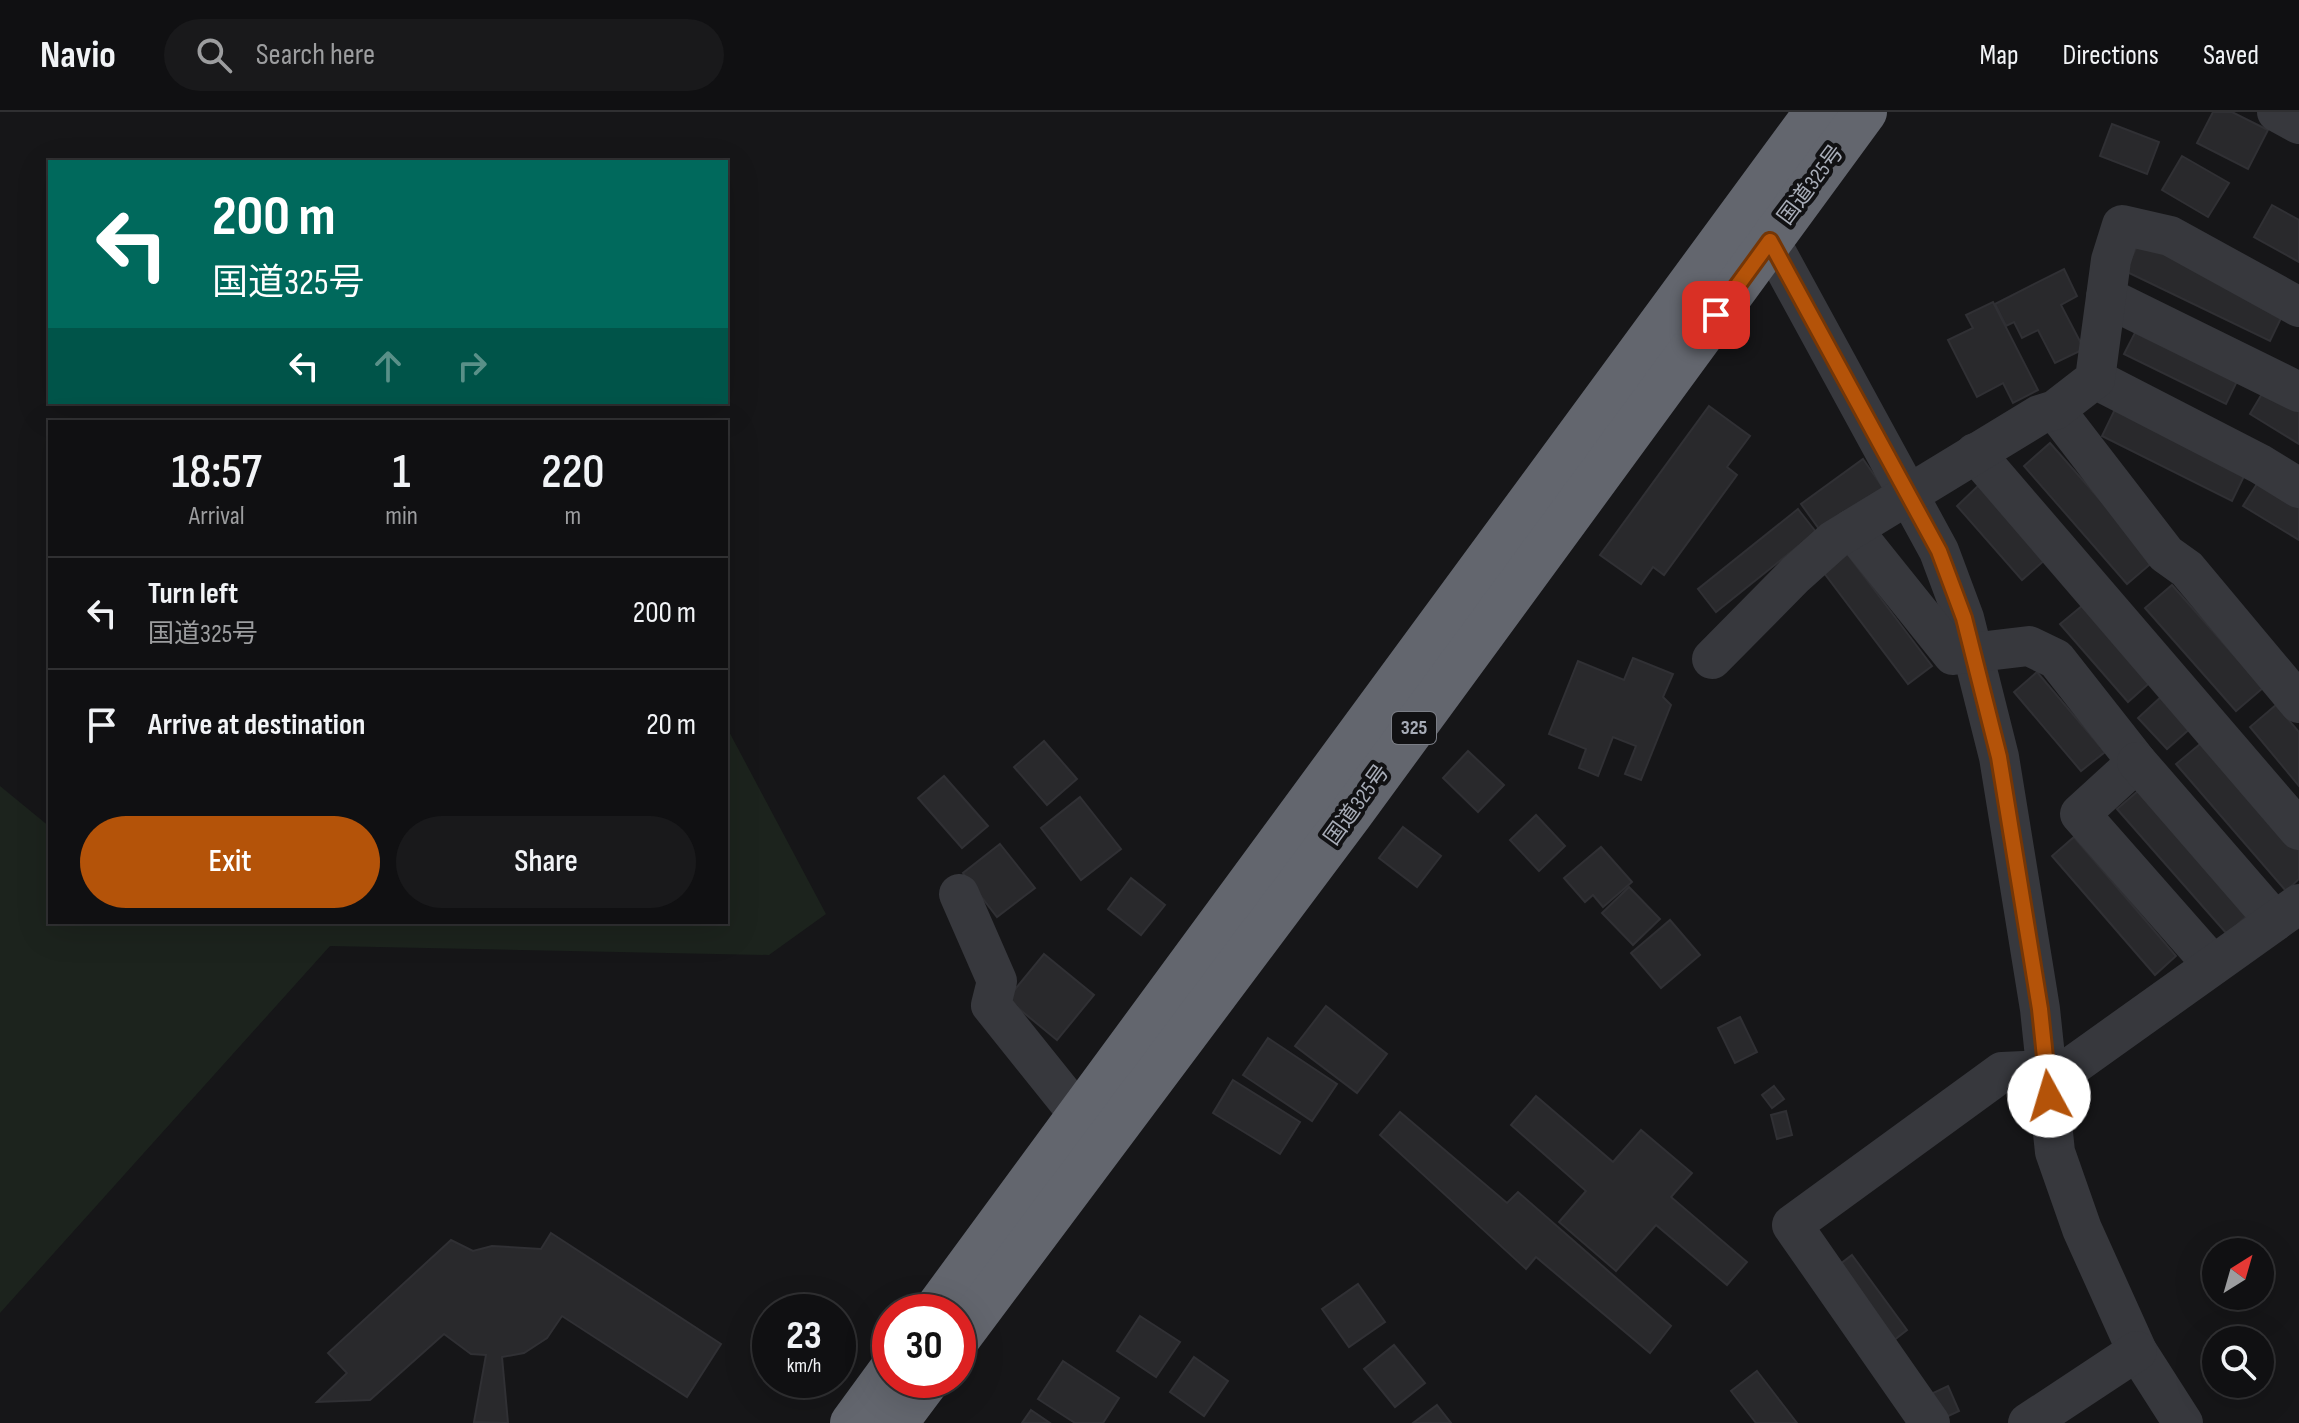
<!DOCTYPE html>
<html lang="en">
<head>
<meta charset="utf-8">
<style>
  :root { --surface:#101012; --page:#19191b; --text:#f1f3f6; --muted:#9c9d9f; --line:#303032; --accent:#b45309 }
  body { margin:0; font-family:"Sofia Sans Condensed","Noto Sans JP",sans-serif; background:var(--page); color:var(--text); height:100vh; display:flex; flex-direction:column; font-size:30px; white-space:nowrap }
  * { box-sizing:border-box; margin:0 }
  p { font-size:26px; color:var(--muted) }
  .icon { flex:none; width:44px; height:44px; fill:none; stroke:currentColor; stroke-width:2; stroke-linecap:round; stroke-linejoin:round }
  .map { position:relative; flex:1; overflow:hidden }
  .details { position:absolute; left:48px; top:308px; width:680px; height:504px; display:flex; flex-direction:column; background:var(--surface); border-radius:0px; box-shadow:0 8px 32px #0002,0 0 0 2px var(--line) }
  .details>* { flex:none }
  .top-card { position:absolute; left:48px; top:48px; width:680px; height:244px; border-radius:0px; box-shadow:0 8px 32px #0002,0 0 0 2px var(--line); background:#00695c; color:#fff; overflow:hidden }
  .needle { width:52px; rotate:37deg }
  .controls { position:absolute; left:2202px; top:1126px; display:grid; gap:16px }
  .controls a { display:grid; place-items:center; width:72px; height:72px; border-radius:50%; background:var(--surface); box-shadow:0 8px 32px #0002,0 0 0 2px var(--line); font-size:40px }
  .speed { position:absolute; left:752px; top:1182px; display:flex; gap:16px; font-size:40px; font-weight:700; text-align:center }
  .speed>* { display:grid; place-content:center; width:104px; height:104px; border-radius:50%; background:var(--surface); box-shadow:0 8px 32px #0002,0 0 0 2px var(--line); line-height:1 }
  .speed small { font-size:20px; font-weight:400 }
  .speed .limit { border:12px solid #d22; background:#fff; color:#111 }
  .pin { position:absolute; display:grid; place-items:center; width:68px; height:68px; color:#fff; margin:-34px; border-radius:16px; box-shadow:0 4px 12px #0006 }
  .me { position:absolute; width:88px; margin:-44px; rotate:354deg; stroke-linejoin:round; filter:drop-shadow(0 0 6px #0008) }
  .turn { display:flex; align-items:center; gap:28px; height:168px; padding:0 32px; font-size:36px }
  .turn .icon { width:104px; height:104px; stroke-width:2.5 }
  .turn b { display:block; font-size:56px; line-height:68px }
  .lanes { display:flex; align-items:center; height:76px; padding:0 32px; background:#0003; justify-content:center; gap:40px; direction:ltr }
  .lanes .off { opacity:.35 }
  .eta { display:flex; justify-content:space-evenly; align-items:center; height:136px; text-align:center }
  .eta b { font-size:48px; font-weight:600; line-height:56px }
  .cta { display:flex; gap:16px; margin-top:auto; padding:16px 32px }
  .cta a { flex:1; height:92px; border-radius:48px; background:var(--accent); color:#fff; font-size:32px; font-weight:600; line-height:92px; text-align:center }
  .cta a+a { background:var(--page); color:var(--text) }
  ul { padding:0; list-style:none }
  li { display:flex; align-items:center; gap:24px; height:112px; padding:0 32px; border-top:2px solid var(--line) }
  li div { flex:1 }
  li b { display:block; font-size:30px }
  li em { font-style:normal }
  header { display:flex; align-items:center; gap:48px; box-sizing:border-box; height:112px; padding:0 40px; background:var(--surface); border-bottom:2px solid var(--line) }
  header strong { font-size:38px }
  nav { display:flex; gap:44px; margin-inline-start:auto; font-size:28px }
  .search { width:560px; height:72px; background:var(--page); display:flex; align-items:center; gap:20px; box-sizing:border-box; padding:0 28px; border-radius:44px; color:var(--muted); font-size:30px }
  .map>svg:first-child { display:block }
  .green { fill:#1c231d }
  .building { fill:#29292c; stroke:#303034; stroke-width:2 }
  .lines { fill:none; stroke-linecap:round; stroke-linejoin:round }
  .minor { stroke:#37383d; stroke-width:40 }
  .highway { stroke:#63666e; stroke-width:44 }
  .route-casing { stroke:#753606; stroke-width:20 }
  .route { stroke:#b45309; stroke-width:14 }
  .labels { text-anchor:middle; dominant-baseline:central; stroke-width:8; stroke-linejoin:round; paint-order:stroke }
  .shield { fill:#111113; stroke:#7b7e86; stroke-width:2 }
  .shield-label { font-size:20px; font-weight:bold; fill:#a8adb8 }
  .street-label { font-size:22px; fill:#a8adb8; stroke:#111113 }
</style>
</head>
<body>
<header>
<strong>Navio</strong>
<div class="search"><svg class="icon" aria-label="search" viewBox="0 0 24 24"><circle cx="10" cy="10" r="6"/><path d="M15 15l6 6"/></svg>Search here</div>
<nav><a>Map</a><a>Directions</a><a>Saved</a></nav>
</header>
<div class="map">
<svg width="2299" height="1311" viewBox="0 0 2299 1311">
  <rect width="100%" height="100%" fill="#161618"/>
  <path class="green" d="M 726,614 L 826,802 L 769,843 L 330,834 L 0,1201 L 0,674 L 50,715 L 50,810 L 726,810 Z"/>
  <g class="building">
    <path d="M 2213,0 L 2232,0 L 2268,18 L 2248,57 L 2197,31 Z"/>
    <path d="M 2112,12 L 2159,30 L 2147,62 L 2100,44 Z"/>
    <path d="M 2182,44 L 2229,71 L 2208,105 L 2162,78 Z"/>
    <path d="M 2272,93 L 2299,108 L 2299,150 L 2254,125 Z"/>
    <path d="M 2140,128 L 2285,198 L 2270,229 L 2125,159 Z"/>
    <path d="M 2064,157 L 2077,184 L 2061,193 L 2084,237 L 2055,251 L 2038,218 L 2022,226 L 2014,210 L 2006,214 L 1995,192 Z"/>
    <path d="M 1993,190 L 2038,278 L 2013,291 L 2003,271 L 1977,285 L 1948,228 L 1973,216 L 1966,203 Z"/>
    <path d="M 2140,211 L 2241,261 L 2226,292 L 2124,242 Z"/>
    <path d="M 2266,275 L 2299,294 L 2299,332 L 2250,302 Z"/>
    <path d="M 2117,293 L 2247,358 L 2232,389 L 2102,324 Z"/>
    <path d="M 1709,294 L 1750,324 L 1727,355 L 1737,363 L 1664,463 L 1653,455 L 1641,472 L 1600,443 Z"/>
    <path d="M 2050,331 L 2154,449 L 2127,472 L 2024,354 Z"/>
    <path d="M 1863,347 L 1884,377 L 1822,421 L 1801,392 Z"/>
    <path d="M 2260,367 L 2299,391 L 2299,428 L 2243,394 Z"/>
    <path d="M 1980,372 L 2046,447 L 2022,468 L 1957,394 Z"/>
    <path d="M 1798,397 L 1816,420 L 1716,500 L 1698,477 Z"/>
    <path d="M 1845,439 L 1932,554 L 1908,572 L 1821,457 Z"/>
    <path d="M 2172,473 L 2263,576 L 2236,599 L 2145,496 Z"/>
    <path d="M 2088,489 L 2155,566 L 2128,590 L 2060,512 Z"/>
    <path d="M 1633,546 L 1673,562 L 1663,585 L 1671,593 L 1641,668 L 1625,662 L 1636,634 L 1613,625 L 1598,664 L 1579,656 L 1586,637 L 1549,622 L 1578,549 L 1624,568 Z"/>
    <path d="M 2037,560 L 2105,640 L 2081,659 L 2014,580 Z"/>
    <path d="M 2163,583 L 2192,615 L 2167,637 L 2138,606 Z"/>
    <path d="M 2276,593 L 2299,620 L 2299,674 L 2250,615 Z"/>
    <path d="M 2205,628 L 2299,736 L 2299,767 L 2286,779 L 2176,652 Z"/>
    <path d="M 1044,629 L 1077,667 L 1047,693 L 1014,655 Z"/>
    <path d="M 1468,639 L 1504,673 L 1478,700 L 1443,666 Z"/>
    <path d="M 944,664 L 988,714 L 962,736 L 918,686 Z"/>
    <path d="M 2138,679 L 2248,803 L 2227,822 L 2117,697 Z"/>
    <path d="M 1080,685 L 1121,737 L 1081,768 L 1041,716 Z"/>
    <path d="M 1536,703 L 1565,734 L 1539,759 L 1510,728 Z"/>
    <path d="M 1403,715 L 1441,744 L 1417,775 L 1379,746 Z"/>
    <path d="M 2074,725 L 2176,844 L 2155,863 L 2052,744 Z"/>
    <path d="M 1000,732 L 1035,776 L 997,805 L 963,761 Z"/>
    <path d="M 1601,735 L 1632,770 L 1603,795 L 1593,783 L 1585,790 L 1564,766 Z"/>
    <path d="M 1131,766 L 1165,793 L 1141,823 L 1108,797 Z"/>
    <path d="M 1629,775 L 1660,807 L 1633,833 L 1602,801 Z"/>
    <path d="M 1670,808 L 1700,843 L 1661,876 L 1631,841 Z"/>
    <path d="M 1044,842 L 1094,883 L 1057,928 L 1007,887 Z"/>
    <path d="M 1326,894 L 1387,942 L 1357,981 L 1295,934 Z"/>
    <path d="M 1740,905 L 1757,940 L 1735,951 L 1718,916 Z"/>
    <path d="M 1268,926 L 1337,972 L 1312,1009 L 1243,963 Z"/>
    <path d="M 1233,968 L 1300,1010 L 1280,1042 L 1213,1001 Z"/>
    <path d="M 1774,974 L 1784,987 L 1772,996 L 1762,983 Z"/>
    <path d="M 1536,984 L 1613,1050 L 1641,1018 L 1692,1061 L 1671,1085 L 1747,1150 L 1727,1173 L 1656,1113 L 1616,1159 L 1559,1110 L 1586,1079 L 1511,1013 Z"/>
    <path d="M 1786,999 L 1792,1023 L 1777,1027 L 1771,1003 Z"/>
    <path d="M 1400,1000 L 1507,1091 L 1518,1080 L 1671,1214 L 1650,1241 L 1536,1145 L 1526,1157 L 1380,1023 Z"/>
    <path d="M 551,1121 L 721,1232 L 687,1285 L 562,1204 L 547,1226 L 524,1241 L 502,1245 L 508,1311 L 474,1310 L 486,1243 L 471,1242 L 444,1222 L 370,1288 L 317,1290 L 347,1261 L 328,1241 L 451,1128 L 473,1139 L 492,1134 L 541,1137 Z"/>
    <path d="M 1852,1143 L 1907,1218 L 1889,1232 L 1835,1156 Z"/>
    <path d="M 1358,1172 L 1385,1210 L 1349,1235 L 1322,1197 Z"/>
    <path d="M 1140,1204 L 1180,1230 L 1156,1265 L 1117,1239 Z"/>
    <path d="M 1394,1233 L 1425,1271 L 1395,1295 L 1364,1257 Z"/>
    <path d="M 1194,1245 L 1228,1269 L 1204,1304 L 1170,1280 Z"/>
    <path d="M 1063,1249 L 1119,1286 L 1103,1311 L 1075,1311 L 1038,1287 Z"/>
    <path d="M 1757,1259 L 1797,1311 L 1756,1311 L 1731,1279 Z"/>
    <path d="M 1948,1274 L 1959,1299 L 1942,1307 L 1931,1282 Z"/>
    <path d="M 1437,1293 L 1451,1311 L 1413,1311 Z"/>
    <path d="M 1031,1298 L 1050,1311 L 1022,1311 Z"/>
  </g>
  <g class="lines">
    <g class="minor">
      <path d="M 2277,0 L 2299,12"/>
      <path d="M 1750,109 L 1770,129 L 1939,439 L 1964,506 L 1999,645 L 2040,897 L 2055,1040 L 2082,1117 L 2137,1239 L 2183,1311"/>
      <path d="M 2106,185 L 2299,280"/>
      <path d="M 2095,267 L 2260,352 L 2299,376"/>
      <path d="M 2055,298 L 2166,442 L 2187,457 L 2299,591"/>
      <path d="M 1975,341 L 2299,718"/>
      <path d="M 1852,417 L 1953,543 L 2029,534 L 2056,547 L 2137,650 L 2080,702 L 2213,853"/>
      <path d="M 1712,547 L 1795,463 L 1834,428 L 2039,303 L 2055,298 L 2095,267 L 2111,148 L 2122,113 L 2170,124 L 2299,195"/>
      <path d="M 2137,650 L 2275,809"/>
      <path d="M 959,782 L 997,869 L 991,893 L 1080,1004"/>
      <path d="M 1930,1311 L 1792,1113 L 2002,960 L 2068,957 L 2299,792"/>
      <path d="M 2028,1311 L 2137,1239"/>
    </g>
    <g class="highway">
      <path d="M 934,1200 L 1816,0"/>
      <path d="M 958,1227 L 1351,702 L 1865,0"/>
      <path d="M 852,1311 L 890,1259"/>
      <path d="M 896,1311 L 928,1268"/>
    </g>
  </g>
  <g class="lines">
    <g class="route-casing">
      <path id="route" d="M 1716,203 L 1770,129 L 1939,439 L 1964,506 L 1999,645 L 2040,897 L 2049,984"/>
    </g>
    <use href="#route" class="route"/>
  </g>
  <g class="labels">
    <rect class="shield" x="1392" y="600" width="44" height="32" rx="6"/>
    <g class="shield-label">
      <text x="1414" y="616">325</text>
    </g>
    <g class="street-label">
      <text transform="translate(1811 73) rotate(-53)">国道325号</text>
      <text transform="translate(1357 693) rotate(-54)">国道325号</text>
    </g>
  </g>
</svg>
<div class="controls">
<a><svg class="needle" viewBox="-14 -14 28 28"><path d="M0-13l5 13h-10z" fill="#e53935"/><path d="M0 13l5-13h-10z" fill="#9c9d9f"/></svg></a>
<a><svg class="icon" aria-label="search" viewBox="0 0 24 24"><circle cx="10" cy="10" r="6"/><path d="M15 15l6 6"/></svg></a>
</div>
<div class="speed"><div>23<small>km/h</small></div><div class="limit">30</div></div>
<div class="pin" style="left:1716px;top:203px;background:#d93025"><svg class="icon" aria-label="arrive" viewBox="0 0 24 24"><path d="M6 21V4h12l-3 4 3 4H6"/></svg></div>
<svg class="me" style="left:2049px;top:984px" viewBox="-20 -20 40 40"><circle r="19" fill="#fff"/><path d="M0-13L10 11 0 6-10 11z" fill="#b45309"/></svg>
<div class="top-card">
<div class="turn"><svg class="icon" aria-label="left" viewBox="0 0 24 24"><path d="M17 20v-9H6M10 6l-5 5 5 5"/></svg><div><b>200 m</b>国道325号</div></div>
<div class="lanes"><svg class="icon" aria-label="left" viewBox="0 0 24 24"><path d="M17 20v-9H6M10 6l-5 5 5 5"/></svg><svg class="icon off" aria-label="ahead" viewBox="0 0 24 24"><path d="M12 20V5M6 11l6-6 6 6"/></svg><svg class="icon off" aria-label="right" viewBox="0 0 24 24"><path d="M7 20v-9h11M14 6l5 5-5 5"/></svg></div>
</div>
<section class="details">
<div class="eta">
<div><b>18:57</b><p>Arrival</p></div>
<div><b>1</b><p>min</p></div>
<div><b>220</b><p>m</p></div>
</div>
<ul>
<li><svg class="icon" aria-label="left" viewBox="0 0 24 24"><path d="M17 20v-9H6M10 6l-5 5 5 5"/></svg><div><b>Turn left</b><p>国道325号</p></div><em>200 m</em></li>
<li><svg class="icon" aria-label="arrive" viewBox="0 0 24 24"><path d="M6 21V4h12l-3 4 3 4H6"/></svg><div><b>Arrive at destination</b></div><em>20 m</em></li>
</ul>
<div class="cta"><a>Exit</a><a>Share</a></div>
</section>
</div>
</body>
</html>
